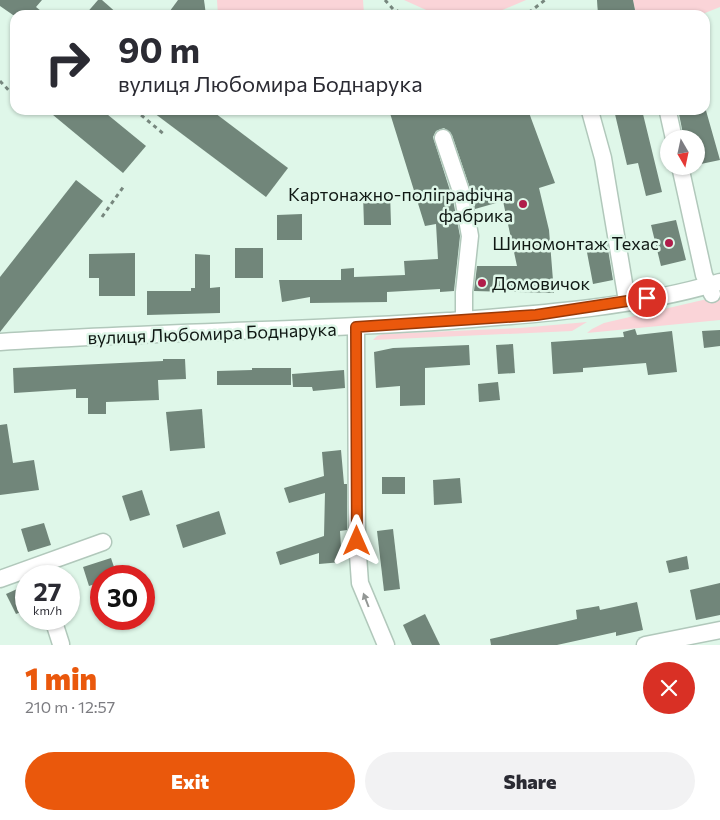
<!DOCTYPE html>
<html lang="en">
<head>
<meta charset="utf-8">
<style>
  :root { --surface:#fff; --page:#f2f2f3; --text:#2b2b33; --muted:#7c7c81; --accent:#ea580c }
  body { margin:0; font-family:Commissioner,sans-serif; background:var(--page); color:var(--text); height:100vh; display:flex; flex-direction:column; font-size:19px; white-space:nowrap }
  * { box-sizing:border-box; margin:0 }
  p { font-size:16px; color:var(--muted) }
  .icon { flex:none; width:28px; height:28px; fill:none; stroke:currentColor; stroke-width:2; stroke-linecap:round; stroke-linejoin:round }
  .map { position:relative; height:645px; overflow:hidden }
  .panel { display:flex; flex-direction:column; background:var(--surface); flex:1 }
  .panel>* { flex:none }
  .top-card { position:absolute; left:10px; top:10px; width:700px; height:105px; border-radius:15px; box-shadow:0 1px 4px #0004; background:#fff; color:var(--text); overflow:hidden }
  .needle { width:32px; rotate:171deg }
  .controls { position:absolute; left:660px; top:130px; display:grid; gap:10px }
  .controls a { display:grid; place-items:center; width:45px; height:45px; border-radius:50%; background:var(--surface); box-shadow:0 1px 4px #0004; font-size:25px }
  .speed { position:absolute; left:15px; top:565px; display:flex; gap:10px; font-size:25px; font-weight:700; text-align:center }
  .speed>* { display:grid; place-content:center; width:65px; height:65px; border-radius:50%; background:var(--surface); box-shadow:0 1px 4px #0004; line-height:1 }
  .speed small { font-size:12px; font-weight:400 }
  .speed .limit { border:8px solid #d22; background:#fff; color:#111 }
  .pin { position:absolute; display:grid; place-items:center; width:42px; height:42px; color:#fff; margin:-21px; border:2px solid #fff; border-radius:50%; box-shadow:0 1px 5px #0007 }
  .me { position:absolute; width:55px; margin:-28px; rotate:0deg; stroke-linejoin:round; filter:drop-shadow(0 0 4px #0008) }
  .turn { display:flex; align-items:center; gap:18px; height:105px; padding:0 25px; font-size:22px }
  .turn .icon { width:65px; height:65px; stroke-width:2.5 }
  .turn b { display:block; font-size:35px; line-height:42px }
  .round { display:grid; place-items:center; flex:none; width:52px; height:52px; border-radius:26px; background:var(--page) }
  .summary { display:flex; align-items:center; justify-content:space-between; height:85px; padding:0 25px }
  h1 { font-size:30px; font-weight:800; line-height:38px; color:var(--accent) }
  .cta { display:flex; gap:10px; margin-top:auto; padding:10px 25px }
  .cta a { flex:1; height:58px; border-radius:30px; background:var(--accent); color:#fff; font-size:20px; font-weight:800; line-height:58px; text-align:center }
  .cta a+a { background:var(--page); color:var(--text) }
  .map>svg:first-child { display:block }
  .green { fill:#fad4d8 }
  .building { fill:#71867a }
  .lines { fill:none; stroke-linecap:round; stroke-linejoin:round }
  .minor-casing { stroke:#b1c8bb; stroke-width:19 }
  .path { stroke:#77877e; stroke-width:3; stroke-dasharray:4 4; stroke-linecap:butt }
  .minor { stroke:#fff; stroke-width:16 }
  .oneway { fill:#939795 }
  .route-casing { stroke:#983908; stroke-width:12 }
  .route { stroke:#ea580c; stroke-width:9 }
  .poi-dot { fill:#b01d4a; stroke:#dff7e9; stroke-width:2 }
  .labels { text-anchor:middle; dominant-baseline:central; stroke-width:5; stroke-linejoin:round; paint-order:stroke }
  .poi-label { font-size:18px; fill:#101814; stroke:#dff7e9; text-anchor:end }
  .street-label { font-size:18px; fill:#101814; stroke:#dff7e9 }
</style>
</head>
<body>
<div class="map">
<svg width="720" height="645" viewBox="0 0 720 645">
  <rect width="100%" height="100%" fill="#dff7e9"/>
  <g class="green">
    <path d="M 217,0 L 363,0 L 364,15 L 218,15 Z"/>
    <path d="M 404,0 L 526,0 L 491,15 L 435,14 Z"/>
    <path d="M 633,0 L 720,0 L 720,7 L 700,15 L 636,15 Z"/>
    <path d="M 720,296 L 720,320 L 587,333 L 592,329 L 604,323 Z"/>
    <path d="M 587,322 L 572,331 L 373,340 L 377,336 L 383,334 L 520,328 Z"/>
  </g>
  <g class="building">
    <path d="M 0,0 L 42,0 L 36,7 L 46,15 L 13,15 L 0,6 Z"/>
    <path d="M 98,0 L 102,0 L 119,15 L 85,15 Z"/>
    <path d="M 178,0 L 204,0 L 206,15 L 167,15 Z"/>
    <path d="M 597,0 L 633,0 L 636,15 L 598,15 Z"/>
    <path d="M 705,107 L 720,160 L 696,165 L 696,139 L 684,139 L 679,114 L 694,110 L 705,110 Z"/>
    <path d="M 47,110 L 102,110 L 146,146 L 123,173 Z"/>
    <path d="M 150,110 L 211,110 L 288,168 L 266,197 Z"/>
    <path d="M 389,110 L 528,110 L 555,183 L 539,188 L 549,230 L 554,293 L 474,291 L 477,266 L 517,266 L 503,201 L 475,209 L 472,194 L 452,135 L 444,128 L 436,131 L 433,137 L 453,200 L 460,236 L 454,291 L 440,292 L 440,289 L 387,292 L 387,302 L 310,303 L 310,297 L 282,302 L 279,280 L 341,280 L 341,269 L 354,268 L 354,277 L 405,275 L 404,261 L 438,259 L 436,224 L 425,226 Z"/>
    <path d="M 614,110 L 642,110 L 662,192 L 646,196 L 638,163 L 627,165 Z"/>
    <path d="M 76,180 L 103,201 L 0,332 L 0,277 Z"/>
    <path d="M 390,193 L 391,225 L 364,225 L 363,194 Z"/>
    <path d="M 302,214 L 302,240 L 277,240 L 277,215 Z"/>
    <path d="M 676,220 L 686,260 L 661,266 L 651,225 Z"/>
    <path d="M 607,243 L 613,280 L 593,284 L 586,247 Z"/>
    <rect x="235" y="248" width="28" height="30"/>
    <path d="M 135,253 L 135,296 L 99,296 L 99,278 L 89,278 L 89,254 Z"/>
    <path d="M 195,254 L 210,255 L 210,288 L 220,287 L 220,313 L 147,315 L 147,291 L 191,291 L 191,288 L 195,288 Z"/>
    <path d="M 635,329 L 637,335 L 672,331 L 677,372 L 648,375 L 646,363 L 583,368 L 583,372 L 553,374 L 551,342 L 624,337 L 623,332 Z"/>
    <path d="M 720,330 L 720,346 L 704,348 L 702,331 Z"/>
    <path d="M 513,344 L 515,373 L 498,374 L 496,345 Z"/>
    <path d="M 469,345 L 470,365 L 425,368 L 425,405 L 400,406 L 400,386 L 376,388 L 374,352 L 393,348 Z"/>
    <path d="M 163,359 L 185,359 L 186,379 L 158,380 L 159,400 L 106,402 L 106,414 L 88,414 L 88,398 L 76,398 L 76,389 L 14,393 L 13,368 L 163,361 Z"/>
    <path d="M 252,368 L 291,368 L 291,385 L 217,385 L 217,371 L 252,370 Z"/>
    <path d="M 344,370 L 345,388 L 313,391 L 312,387 L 293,387 L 292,374 Z"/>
    <path d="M 498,382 L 500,400 L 479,402 L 478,384 Z"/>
    <path d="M 202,409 L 205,448 L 170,451 L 166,412 Z"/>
    <path d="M 7,424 L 13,463 L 34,460 L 39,490 L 0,495 L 0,425 Z"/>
    <path d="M 341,450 L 344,484 L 347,484 L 347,530 L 340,531 L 342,562 L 319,564 L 319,553 L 280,565 L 276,552 L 324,536 L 325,493 L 289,503 L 284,488 L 324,476 L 322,452 Z"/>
    <rect x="382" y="477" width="23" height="17"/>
    <path d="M 460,478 L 462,503 L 434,505 L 433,480 Z"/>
    <path d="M 142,490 L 150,515 L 130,521 L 122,496 Z"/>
    <path d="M 219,511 L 226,534 L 183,548 L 176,525 Z"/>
    <path d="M 44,523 L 51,545 L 28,552 L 21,529 Z"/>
    <path d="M 393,529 L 400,589 L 384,591 L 377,531 Z"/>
    <path d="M 687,556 L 689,569 L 669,573 L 666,561 Z"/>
    <path d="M 111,558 L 117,576 L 101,576 L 101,582 L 89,586 L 83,567 Z"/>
    <path d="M 720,583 L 720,615 L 696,620 L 690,590 Z"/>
    <path d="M 26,585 L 26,610 L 16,614 L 6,594 Z"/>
    <path d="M 637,602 L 643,630 L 616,636 L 616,632 L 557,645 L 491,645 L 490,639 L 577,619 L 576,610 L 599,606 L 600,610 Z"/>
    <path d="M 425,614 L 440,645 L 412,645 L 403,625 Z"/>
  </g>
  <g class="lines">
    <g class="minor-casing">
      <g id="minor">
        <path d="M 590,111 L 603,158 L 627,301"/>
        <path d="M 668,112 L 674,139"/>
        <path d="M 443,138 L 463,197 L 470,236 L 464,292 L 464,319"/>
        <path d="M 680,166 L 704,275 L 712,294"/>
        <path d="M 356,327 L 357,541 L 360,583 L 386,645"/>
        <path d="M 0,342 C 149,332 299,331 448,321 C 539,314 632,308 720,282"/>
        <path d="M 0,579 L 103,542"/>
        <path d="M 53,619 L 61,644"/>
        <path d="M 645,645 L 720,630"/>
      </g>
    </g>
    <g class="path">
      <path d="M 385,0 L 393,9 L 406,15"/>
      <path d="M 521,15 L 531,11 L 545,0"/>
      <path d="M 0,81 L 15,97"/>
      <path d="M 135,110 L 165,135"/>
      <path d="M 102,217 L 124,186"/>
    </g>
    <use href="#minor" class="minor"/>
  </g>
  <defs><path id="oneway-solid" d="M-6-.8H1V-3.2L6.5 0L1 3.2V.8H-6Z" transform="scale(1.25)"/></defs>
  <use class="oneway" href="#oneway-solid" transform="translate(366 600) rotate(-111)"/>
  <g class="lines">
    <g class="route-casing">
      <path id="route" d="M 357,541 L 356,327 L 536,315 L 647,298"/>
    </g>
    <use href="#route" class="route"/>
  </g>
  <g class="poi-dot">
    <circle cx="523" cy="204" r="5"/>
    <circle cx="669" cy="243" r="5"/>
    <circle cx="482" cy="283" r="5"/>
  </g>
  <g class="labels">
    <g class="poi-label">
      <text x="513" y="194">Картонажно-поліграфічна<tspan x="513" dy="21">фабрика</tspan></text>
      <text x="659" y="243">Шиномонтаж Техас</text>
      <text x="492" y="283" text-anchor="start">Домовичок</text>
    </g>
    <g class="street-label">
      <text transform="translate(212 333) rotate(-2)">вулиця Любомира Боднарука</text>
    </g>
  </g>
</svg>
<div class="controls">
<a><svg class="needle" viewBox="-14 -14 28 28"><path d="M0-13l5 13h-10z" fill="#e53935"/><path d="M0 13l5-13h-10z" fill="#7c7c81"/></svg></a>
</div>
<div class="speed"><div>27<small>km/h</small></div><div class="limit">30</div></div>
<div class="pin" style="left:647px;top:298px;background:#d93025"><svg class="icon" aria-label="arrive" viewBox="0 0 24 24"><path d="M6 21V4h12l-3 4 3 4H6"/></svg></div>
<svg class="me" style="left:357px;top:541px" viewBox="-20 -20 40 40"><path d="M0-17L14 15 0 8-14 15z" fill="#ea580c" stroke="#fff" stroke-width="4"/></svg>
<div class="top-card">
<div class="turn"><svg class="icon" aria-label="right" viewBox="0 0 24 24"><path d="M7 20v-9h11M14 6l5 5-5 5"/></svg><div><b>90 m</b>вулиця Любомира Боднарука</div></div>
</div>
</div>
<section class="panel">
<div class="summary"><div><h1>1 min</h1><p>210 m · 12:57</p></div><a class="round" style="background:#d93025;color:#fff"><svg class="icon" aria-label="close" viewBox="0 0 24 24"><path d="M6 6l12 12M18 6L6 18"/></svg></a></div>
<div class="cta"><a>Exit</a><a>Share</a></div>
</section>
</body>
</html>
